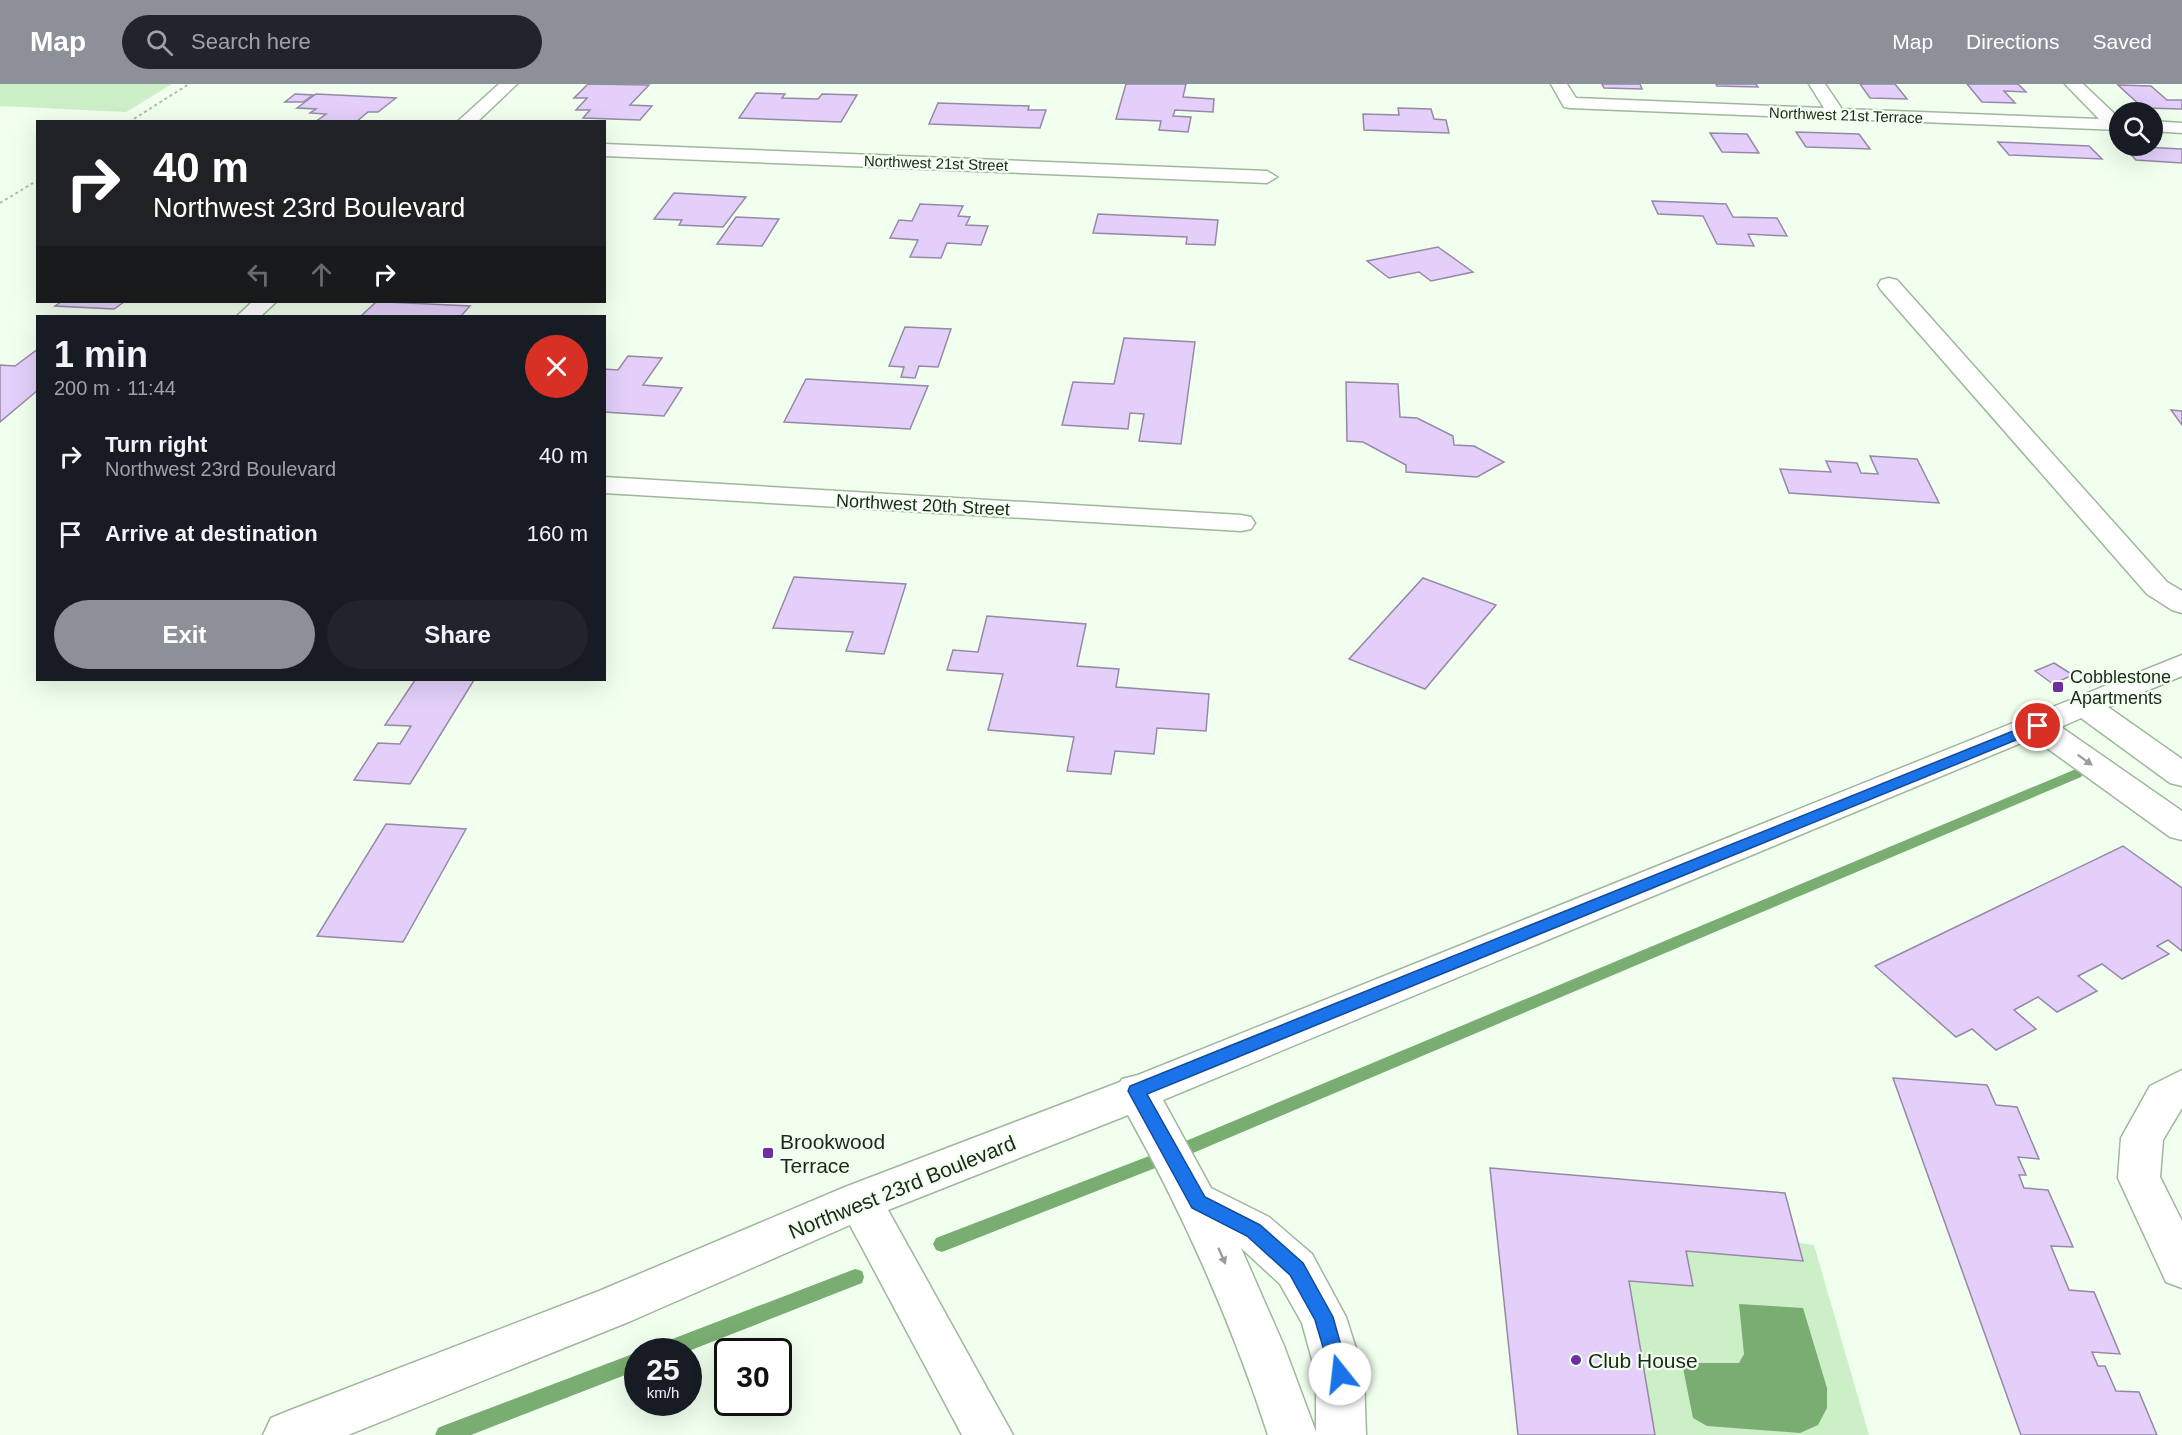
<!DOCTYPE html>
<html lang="en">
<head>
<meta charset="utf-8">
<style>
  :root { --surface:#171b24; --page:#20242c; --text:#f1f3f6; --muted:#9ea1a6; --accent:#8c9099 }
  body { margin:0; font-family:Arial,sans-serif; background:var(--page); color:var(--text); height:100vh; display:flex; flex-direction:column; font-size:22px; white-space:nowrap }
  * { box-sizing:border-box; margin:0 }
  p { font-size:20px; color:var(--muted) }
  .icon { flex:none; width:33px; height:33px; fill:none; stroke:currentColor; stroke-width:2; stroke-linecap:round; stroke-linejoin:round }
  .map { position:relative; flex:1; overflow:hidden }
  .details { position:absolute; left:36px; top:231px; width:570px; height:366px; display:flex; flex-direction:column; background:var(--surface); border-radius:0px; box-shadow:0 6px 24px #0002 }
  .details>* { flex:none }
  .guide { position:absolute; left:36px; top:36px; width:570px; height:183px; border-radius:0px; box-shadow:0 6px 24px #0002; background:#202124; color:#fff; overflow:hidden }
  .fabs { position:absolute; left:2109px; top:18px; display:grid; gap:12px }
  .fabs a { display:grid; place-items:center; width:54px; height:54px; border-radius:50%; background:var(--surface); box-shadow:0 6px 24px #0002; font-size:30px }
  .speed { position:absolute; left:624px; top:1254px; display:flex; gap:12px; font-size:30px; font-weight:700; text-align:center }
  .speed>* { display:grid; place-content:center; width:78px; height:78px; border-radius:50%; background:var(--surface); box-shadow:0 6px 24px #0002; line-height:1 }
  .speed small { font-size:15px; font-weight:400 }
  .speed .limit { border:3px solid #111; border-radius:9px; background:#fff; color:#111 }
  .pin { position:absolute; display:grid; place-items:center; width:51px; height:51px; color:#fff; margin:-26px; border:3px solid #fff; border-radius:50%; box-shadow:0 2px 6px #0007 }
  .me { position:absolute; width:66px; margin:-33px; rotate:344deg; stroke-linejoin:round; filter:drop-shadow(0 0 4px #0008) }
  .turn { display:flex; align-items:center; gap:21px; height:126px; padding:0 18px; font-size:27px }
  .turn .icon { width:78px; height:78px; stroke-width:2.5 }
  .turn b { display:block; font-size:42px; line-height:51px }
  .lanes { display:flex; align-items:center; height:57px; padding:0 18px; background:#0003; justify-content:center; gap:30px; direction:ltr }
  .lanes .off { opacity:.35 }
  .round { display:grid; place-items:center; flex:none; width:63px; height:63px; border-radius:32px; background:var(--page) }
  .head { display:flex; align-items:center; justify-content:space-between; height:102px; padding:0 18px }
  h1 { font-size:36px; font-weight:600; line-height:45px }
  .button { display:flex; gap:12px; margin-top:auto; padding:12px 18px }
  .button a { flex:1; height:69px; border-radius:36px; background:var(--accent); color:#fff; font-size:24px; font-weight:600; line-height:69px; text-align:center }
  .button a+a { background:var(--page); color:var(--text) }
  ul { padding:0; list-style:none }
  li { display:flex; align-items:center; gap:18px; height:78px; padding:0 18px }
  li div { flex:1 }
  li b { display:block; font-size:22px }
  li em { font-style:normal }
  header { display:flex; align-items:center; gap:36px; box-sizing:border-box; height:84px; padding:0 30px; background:var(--accent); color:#fff }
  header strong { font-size:28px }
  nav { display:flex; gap:33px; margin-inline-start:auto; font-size:21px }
  .search { width:420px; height:54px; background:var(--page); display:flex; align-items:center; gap:15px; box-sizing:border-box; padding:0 21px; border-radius:33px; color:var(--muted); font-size:22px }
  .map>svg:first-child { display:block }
  .green { fill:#ccefc7 }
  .water { fill:#79ad71 }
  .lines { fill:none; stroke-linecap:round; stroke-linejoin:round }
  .stream { fill:#79ad71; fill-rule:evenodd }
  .building { fill:#e3cff9; stroke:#9789a6; stroke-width:1.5 }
  .minor-casing { stroke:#a0b79d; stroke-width:3 }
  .path { stroke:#b0bdae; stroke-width:2; stroke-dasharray:3 3; stroke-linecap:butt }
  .minor { fill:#fff; fill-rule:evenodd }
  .oneway { fill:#9a9e99 }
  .route { fill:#1a73e8; stroke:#114b97; stroke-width:1.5 }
  .poi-dot { fill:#6f2da2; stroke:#f0ffee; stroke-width:2 }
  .labels { text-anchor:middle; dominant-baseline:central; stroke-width:4.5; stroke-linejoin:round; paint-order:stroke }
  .far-street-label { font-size:15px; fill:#1e271d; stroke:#f0ffee }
  .street-label { font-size:18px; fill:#1e271d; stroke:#f0ffee }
  .poi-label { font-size:18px; fill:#1e271d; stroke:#f0ffee; text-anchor:start }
  .near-poi-label { font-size:21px; fill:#1e271d; stroke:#f0ffee; text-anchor:start }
  .near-street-label { font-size:21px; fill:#1e271d; stroke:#f0ffee }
</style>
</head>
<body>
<header>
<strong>Map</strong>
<div class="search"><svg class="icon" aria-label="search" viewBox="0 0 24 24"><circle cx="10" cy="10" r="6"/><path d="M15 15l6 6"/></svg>Search here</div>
<nav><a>Map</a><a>Directions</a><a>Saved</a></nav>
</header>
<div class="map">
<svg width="2182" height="1351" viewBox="0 0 2182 1351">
  <rect width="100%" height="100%" fill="#f0ffee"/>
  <g class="green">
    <path d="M 0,0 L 172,0 L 126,28 L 0,22 Z"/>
    <path d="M 1798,1159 L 1814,1161 L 1869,1351 L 1655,1351 L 1629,1197 L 1686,1167 L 1802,1177 Z"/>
  </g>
  <path class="water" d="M 1739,1220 L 1803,1224 L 1827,1304 L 1827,1324 L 1818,1341 L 1800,1349 L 1707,1342 L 1693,1334 L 1683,1284 L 1691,1279 L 1739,1279 L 1744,1270 Z"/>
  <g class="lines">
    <g class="stream">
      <path d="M 2076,685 L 2081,687 L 2083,690 L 2081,693 L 1193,1069 L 1187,1071 L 1181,1069 L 1178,1064 L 1181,1059 Z"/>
      <path d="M 1157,1069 L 1163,1071 L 1166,1076 L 1163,1081 L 942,1168 L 936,1166 L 933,1160 L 936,1154 Z"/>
      <path d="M 855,1185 L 862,1187 L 864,1193 L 862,1199 L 686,1268 L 652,1268 L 654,1262 Z"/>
      <path d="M 638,1268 L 638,1286 L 471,1351 L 435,1351 L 438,1344 L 445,1341 Z"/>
    </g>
  </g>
  <g class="building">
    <path d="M 588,0 L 649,1 L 630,21 L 652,22 L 640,36 L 583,34 L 590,26 L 576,26 L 587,14 L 574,14 Z"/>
    <path d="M 1126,0 L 1186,0 L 1183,13 L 1214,15 L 1213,28 L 1175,26 L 1173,32 L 1191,33 L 1188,48 L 1159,46 L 1161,37 L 1116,35 Z"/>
    <path d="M 1602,0 L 1640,0 L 1642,5 L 1604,4 Z"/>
    <path d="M 1716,0 L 1756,0 L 1758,3 L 1717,2 Z"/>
    <path d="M 1860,0 L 1895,0 L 1907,15 L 1870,14 Z"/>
    <path d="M 1967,0 L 2018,0 L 2026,8 L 2004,7 L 2015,19 L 1982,18 Z"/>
    <path d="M 2118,1 L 2151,2 L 2167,16 L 2182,16 L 2182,25 L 2143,24 Z"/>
    <path d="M 756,9 L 785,10 L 782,14 L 818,15 L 822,10 L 857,11 L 841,38 L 739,34 Z"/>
    <path d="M 295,10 L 313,11 L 303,18 L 285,18 Z"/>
    <path d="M 316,10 L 396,14 L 378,28 L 368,28 L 356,38 L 315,38 L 326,30 L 310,29 L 316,25 L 297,24 Z"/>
    <path d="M 938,19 L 1029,22 L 1028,26 L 1046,26 L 1040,44 L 929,40 Z"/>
    <path d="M 1398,24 L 1431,25 L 1434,35 L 1446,36 L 1449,49 L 1364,46 L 1363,30 L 1399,31 Z"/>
    <path d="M 1796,48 L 1859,50 L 1870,65 L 1806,63 Z"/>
    <path d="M 1710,49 L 1747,50 L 1759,69 L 1722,68 Z"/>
    <path d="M 1998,58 L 2089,62 L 2102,75 L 2009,71 Z"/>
    <path d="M 2142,63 L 2182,65 L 2182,79 L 2136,76 L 2125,64 L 2144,65 Z"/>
    <path d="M 674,109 L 746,113 L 723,143 L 679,141 L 682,136 L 654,135 Z"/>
    <path d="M 1652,117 L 1726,120 L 1733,133 L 1777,134 L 1787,152 L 1748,150 L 1754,162 L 1717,160 L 1703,132 L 1658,130 Z"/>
    <path d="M 920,120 L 963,122 L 958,132 L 970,133 L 966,141 L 988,142 L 981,161 L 947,159 L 941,174 L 910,173 L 918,156 L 890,154 L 899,136 L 912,137 Z"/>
    <path d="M 1098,130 L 1218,136 L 1215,161 L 1186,160 L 1187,153 L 1093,149 Z"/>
    <path d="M 736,133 L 779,135 L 762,162 L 717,160 Z"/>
    <path d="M 1438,163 L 1473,188 L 1431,197 L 1419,188 L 1389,194 L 1367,177 Z"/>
    <path d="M 61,218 L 124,218 L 114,225 L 55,222 Z"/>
    <path d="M 376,218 L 386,218 L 470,222 L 461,232 L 361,232 Z"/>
    <path d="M 905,243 L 951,245 L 938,283 L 919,282 L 915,294 L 901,293 L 904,283 L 889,282 Z"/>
    <path d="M 1124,254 L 1195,258 L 1181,360 L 1139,357 L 1144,330 L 1130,329 L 1128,345 L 1062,341 L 1073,298 L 1114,300 Z"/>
    <path d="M 38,265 L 38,306 L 0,338 L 0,281 L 15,282 Z"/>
    <path d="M 628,272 L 662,274 L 643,301 L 682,304 L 664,332 L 604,328 L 604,285 L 618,286 Z"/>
    <path d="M 806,295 L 928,302 L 910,345 L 784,338 Z"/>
    <path d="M 1346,298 L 1398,300 L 1400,333 L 1417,334 L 1453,352 L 1454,361 L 1474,362 L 1504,378 L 1477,393 L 1406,388 L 1406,381 L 1363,358 L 1347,357 Z"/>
    <path d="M 2171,326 L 2182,327 L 2182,341 Z"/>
    <path d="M 1870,372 L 1917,375 L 1939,419 L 1789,409 L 1780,385 L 1831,388 L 1826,377 L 1857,379 L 1861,389 L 1878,390 Z"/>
    <path d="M 794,493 L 906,500 L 884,570 L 846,567 L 853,548 L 773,544 Z"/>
    <path d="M 1423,494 L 1496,521 L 1425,605 L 1349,575 Z"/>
    <path d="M 987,532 L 1086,540 L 1077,582 L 1119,585 L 1116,603 L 1209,610 L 1206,647 L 1157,644 L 1154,670 L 1115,667 L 1111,690 L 1067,687 L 1074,653 L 988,646 L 1003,590 L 947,586 L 953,566 L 978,568 Z"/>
    <path d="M 2054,579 L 2073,591 L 2053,600 L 2035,587 Z"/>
    <path d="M 415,596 L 474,596 L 410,700 L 354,696 L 378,659 L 400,660 L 411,642 L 385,641 Z"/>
    <path d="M 386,740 L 466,745 L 403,858 L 317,852 Z"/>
    <path d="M 2123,762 L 2182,804 L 2182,867 L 2168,856 L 2157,862 L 2169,870 L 2122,895 L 2102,880 L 2078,892 L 2097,907 L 2057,928 L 2038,913 L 2014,926 L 2036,945 L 1996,966 L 1972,945 L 1956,953 L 1875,882 Z"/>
    <path d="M 1893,994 L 1987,1001 L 1996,1021 L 2017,1023 L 2039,1075 L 2018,1073 L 2026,1091 L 2019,1091 L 2024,1104 L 2048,1106 L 2073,1163 L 2051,1162 L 2069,1206 L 2094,1208 L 2120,1270 L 2092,1268 L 2098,1282 L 2105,1282 L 2116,1307 L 2139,1308 L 2157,1351 L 2021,1351 Z"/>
    <path d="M 1490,1084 L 1785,1109 L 1803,1177 L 1686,1167 L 1693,1202 L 1629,1197 L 1655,1351 L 1518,1351 Z"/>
  </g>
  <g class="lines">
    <g class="minor-casing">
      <g id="minor">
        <path d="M 499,0 L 517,0 L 477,38 L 457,38 Z"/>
        <path d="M 1551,0 L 1567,0 L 1576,14 L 1824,24 L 1809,0 L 1825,0 L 1842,25 L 2099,35 L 2065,0 L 2083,0 L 2120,35 L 2120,46 L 1570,24 L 1564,23 Z"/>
        <path d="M 2152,37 L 2182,39 L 2182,49 L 2152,47 Z"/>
        <path d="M 604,60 L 1267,87 L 1277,93 L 1267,99 L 604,72 Z"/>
        <path d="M 1889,194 L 1897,196 L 2167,498 L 2182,507 L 2182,529 L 2172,526 L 2147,510 L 1881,206 L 1878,201 L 1881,196 Z"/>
        <path d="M 252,218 L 276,218 L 261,232 L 237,232 Z"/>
        <path d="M 604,393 L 1241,431 L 1251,433 L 1255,439 L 1251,445 L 1241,447 L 604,409 Z"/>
        <path d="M 2182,571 L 2182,592 L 2108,623 L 2182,675 L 2182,702 L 2170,699 L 2081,634 L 2061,643 L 2182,727 L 2182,756 L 2170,753 L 2033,654 L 1163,1016 L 1211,1104 L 1269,1133 L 1312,1170 L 1346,1233 L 1364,1290 L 1366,1351 L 1268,1351 C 1232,1240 1185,1134 1128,1031 L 888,1126 L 1013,1351 L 962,1351 L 850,1141 L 631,1237 L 348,1351 L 263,1351 L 271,1334 L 288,1327 L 599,1207 L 845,1103 L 1120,998 L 1122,995 L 1138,991 ZM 1241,1164 L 1280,1200 L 1302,1239 L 1316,1290 L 1316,1348 L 1284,1262 Z"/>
        <path d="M 2182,986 L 2182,1024 L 2163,1056 L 2160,1093 L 2182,1137 L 2182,1204 L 2166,1198 L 2118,1094 L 2121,1054 L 2150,1002 Z"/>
      </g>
    </g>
    <g class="path">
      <path d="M 129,38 L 189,0"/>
      <path d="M 0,119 L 38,96"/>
    </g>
    <use href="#minor" class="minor"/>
  </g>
  <defs><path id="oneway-solid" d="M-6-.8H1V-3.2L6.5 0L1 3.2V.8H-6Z" transform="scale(1.5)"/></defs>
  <g class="oneway">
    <use href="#oneway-solid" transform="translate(2085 676) rotate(36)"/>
    <use href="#oneway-solid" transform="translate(1222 1172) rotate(66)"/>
  </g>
  <path class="route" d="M 2038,637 L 2043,638 L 2043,645 L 1147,1010 L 1205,1113 L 1260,1141 L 1303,1179 L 1333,1233 L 1349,1290 L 1347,1297 L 1340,1300 L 1333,1297 L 1315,1236 L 1290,1191 L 1247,1152 L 1192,1124 L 1128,1007 L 1130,1002 Z"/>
  <g class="poi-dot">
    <rect x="2052" y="597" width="12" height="12" rx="3"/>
    <rect x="762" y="1063" width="12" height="12" rx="3"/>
    <circle cx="1576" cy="1276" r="6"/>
  </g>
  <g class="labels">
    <g class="far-street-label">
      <text transform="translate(1846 31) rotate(2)">Northwest 21st Terrace</text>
      <text transform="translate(936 79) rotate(2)">Northwest 21st Street</text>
    </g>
    <g class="street-label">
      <text transform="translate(923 421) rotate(3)">Northwest 20th Street</text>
    </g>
    <g class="poi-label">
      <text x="2070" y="593">Cobblestone<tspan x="2070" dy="21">Apartments</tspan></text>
    </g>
    <g class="near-poi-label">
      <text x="780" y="1057">Brookwood<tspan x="780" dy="24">Terrace</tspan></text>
      <text x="1588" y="1276">Club House</text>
    </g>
    <g class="near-street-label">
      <text transform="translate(902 1103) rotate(-22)">Northwest 23rd Boulevard</text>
    </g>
  </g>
</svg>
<div class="fabs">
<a><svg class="icon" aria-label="search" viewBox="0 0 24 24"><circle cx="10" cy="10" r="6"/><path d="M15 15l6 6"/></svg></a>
</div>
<div class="speed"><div>25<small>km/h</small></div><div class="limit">30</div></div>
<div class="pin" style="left:2038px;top:642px;background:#d93025"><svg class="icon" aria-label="arrive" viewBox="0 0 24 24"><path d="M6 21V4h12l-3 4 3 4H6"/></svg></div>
<svg class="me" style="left:1340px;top:1290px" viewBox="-20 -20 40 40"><circle r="19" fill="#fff"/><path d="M0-13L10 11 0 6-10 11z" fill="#1a73e8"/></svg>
<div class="guide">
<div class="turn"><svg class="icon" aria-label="right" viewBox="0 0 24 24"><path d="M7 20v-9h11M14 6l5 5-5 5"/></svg><div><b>40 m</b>Northwest 23rd Boulevard</div></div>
<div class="lanes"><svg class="icon off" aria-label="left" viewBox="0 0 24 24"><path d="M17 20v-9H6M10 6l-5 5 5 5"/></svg><svg class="icon off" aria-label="ahead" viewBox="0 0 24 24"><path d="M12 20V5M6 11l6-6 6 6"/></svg><svg class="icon" aria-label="right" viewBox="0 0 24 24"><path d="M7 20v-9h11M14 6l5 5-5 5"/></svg></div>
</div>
<section class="details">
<div class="head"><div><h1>1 min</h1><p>200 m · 11:44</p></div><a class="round" style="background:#d93025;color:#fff"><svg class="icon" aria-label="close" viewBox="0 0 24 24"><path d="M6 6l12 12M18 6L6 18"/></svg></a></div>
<ul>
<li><svg class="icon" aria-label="right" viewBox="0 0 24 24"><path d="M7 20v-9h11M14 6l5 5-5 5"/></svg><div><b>Turn right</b><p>Northwest 23rd Boulevard</p></div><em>40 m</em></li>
<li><svg class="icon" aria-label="arrive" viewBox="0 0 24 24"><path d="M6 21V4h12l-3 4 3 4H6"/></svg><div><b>Arrive at destination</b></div><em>160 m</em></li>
</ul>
<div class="button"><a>Exit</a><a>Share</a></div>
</section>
</div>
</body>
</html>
